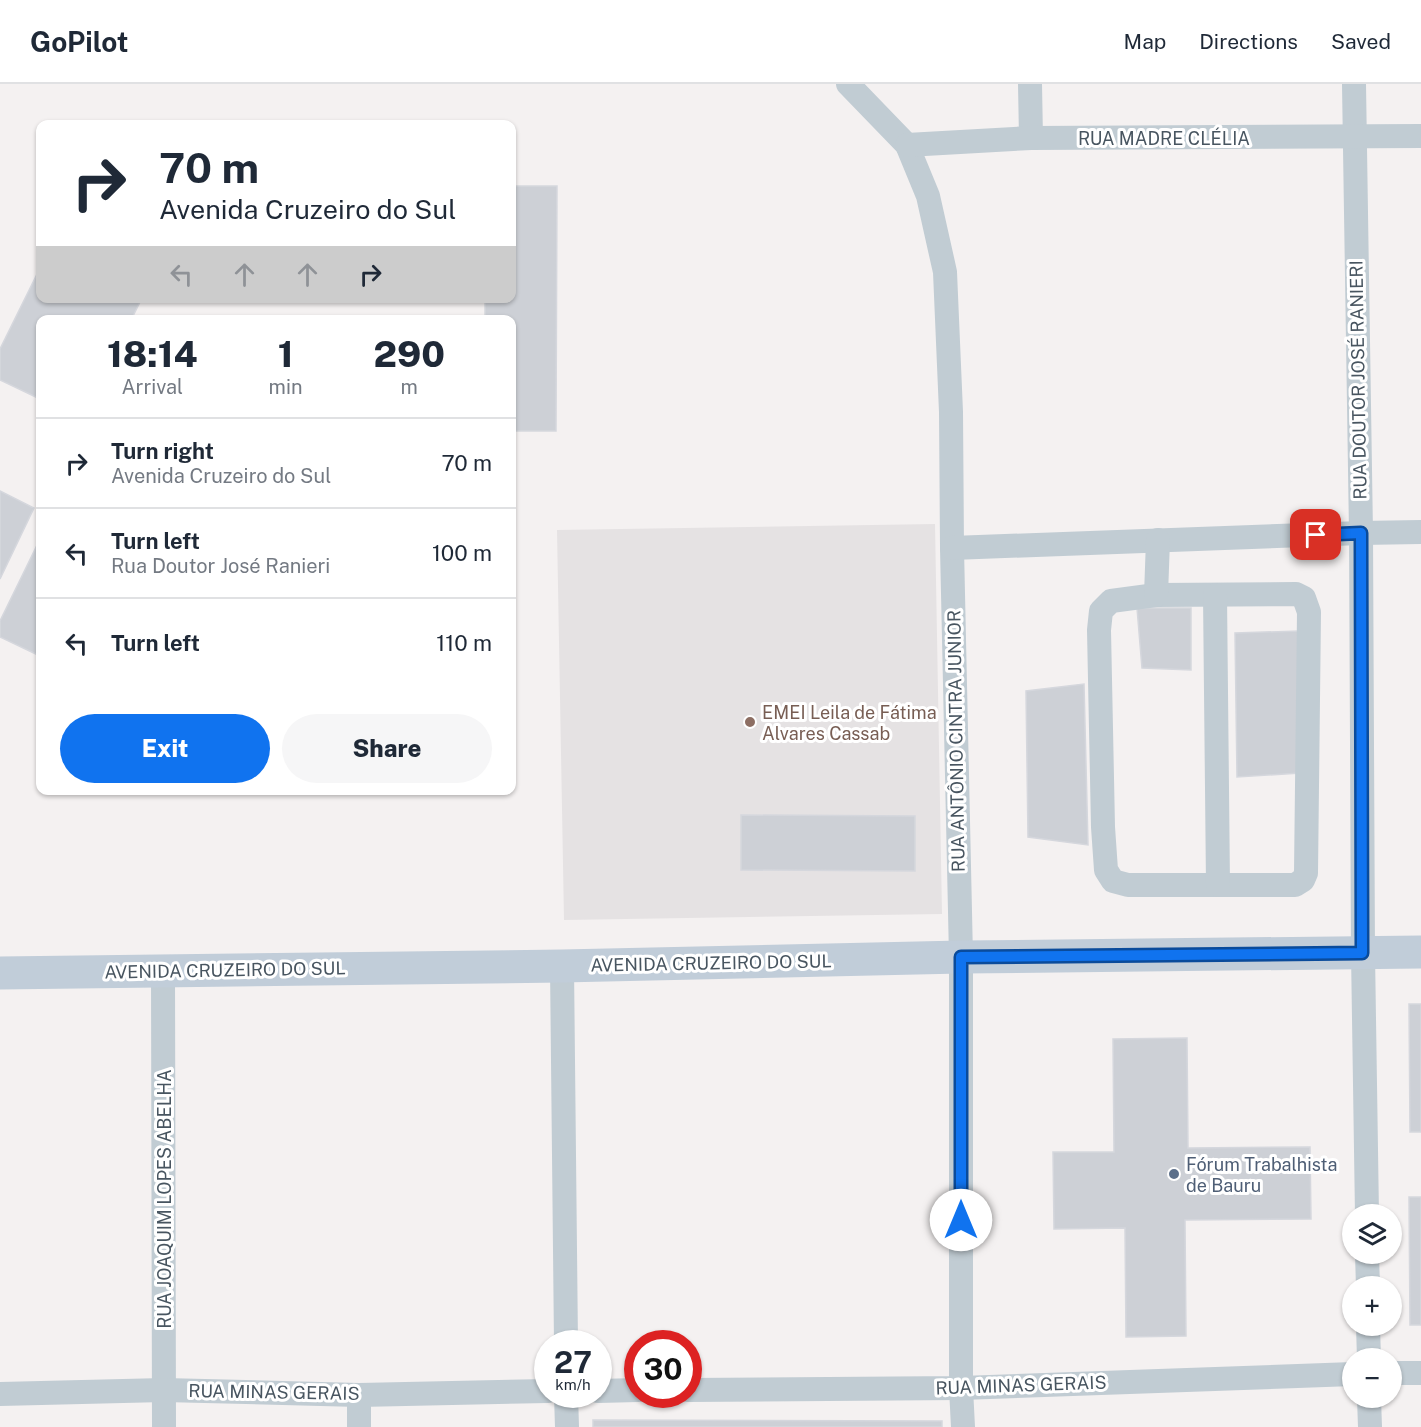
<!DOCTYPE html>
<html lang="en">
<head>
<meta charset="utf-8">
<style>
  :root { --surface:#fff; --page:#f6f6f7; --text:#1f2937; --muted:#747a83; --line:#e0e1e3; --accent:#1073ef }
  body { margin:0; font-family:"Public Sans",sans-serif; background:var(--page); color:var(--text); height:100vh; display:flex; flex-direction:column; font-size:22px; white-space:nowrap }
  * { box-sizing:border-box; margin:0 }
  p { font-size:20px; color:var(--muted) }
  .icon { flex:none; width:33px; height:33px; fill:none; stroke:currentColor; stroke-width:2; stroke-linecap:round; stroke-linejoin:round }
  .map { position:relative; flex:1; overflow:hidden }
  .sheet { position:absolute; left:36px; top:231px; width:480px; height:480px; display:flex; flex-direction:column; background:var(--surface); border-radius:12px; box-shadow:0 2px 4px #0004 }
  .sheet>* { flex:none }
  .banner { position:absolute; left:36px; top:36px; width:480px; height:183px; border-radius:12px; box-shadow:0 2px 4px #0004; background:#fff; color:var(--text); overflow:hidden }
  .buttons { position:absolute; left:1342px; top:1120px; display:grid; gap:12px }
  .buttons a { display:grid; place-items:center; width:60px; height:60px; border-radius:50%; background:var(--surface); box-shadow:0 2px 4px #0004; font-size:30px }
  .speed { position:absolute; left:534px; top:1246px; display:flex; gap:12px; font-size:30px; font-weight:700; text-align:center }
  .speed>* { display:grid; place-content:center; width:78px; height:78px; border-radius:50%; background:var(--surface); box-shadow:0 2px 4px #0004; line-height:1 }
  .speed small { font-size:15px; font-weight:400 }
  .speed .limit { border:9px solid #d22; background:#fff; color:#111 }
  .pin { position:absolute; display:grid; place-items:center; width:51px; height:51px; color:#fff; margin:-26px; border-radius:12px; box-shadow:0 3px 9px #0006 }
  .me { position:absolute; width:66px; margin:-33px; rotate:0deg; stroke-linejoin:round; filter:drop-shadow(0 0 4px #0008) }
  .turn { display:flex; align-items:center; gap:21px; height:126px; padding:0 24px; font-size:27px }
  .turn .icon { width:78px; height:78px; stroke-width:2.5 }
  .turn b { display:block; font-size:42px; line-height:51px }
  .lanes { display:flex; align-items:center; height:57px; padding:0 24px; background:#0003; justify-content:center; gap:30px; direction:ltr }
  .lanes .off { opacity:.35 }
  .eta { display:flex; justify-content:space-evenly; align-items:center; height:102px; text-align:center }
  .eta b { font-size:36px; font-weight:800; line-height:42px }
  .button { display:flex; gap:12px; margin-top:auto; padding:12px 24px }
  .button a { flex:1; height:69px; border-radius:36px; background:var(--accent); color:#fff; font-size:24px; font-weight:800; line-height:69px; text-align:center }
  .button a+a { background:var(--page); color:var(--text) }
  ul { padding:0; list-style:none }
  li { display:flex; align-items:center; gap:18px; height:90px; padding:0 24px; border-top:2px solid var(--line) }
  li div { flex:1 }
  li b { display:block; font-size:22px }
  li em { font-style:normal }
  header { display:flex; align-items:center; gap:36px; box-sizing:border-box; height:84px; padding:0 30px; background:var(--surface); border-bottom:2px solid var(--line) }
  header strong { font-size:28px }
  nav { display:flex; gap:33px; margin-inline-start:auto; font-size:21px }
  .map>svg:first-child { display:block }
  .education { fill:#e5e2e3 }
  .building { fill:#cdd0d6; stroke:#d5d7dd; stroke-width:1.5 }
  .lines { fill:none; stroke-linecap:round; stroke-linejoin:round }
  .street { stroke:#c1ccd3; stroke-width:24 }
  .secondary { stroke:#c1cdd9; stroke-width:33 }
  .route-casing { stroke:#0a4b9b; stroke-width:15 }
  .route { stroke:#1073ef; stroke-width:10 }
  .education-dot { fill:#8d6e63; stroke:#fff; stroke-width:2 }
  .service-dot { fill:#5c6f8a; stroke:#fff; stroke-width:2 }
  .labels { text-anchor:middle; dominant-baseline:central; stroke-width:6; stroke-linejoin:round; paint-order:stroke }
  .street-label { font-size:18px; fill:#485560; stroke:#fff }
  .education-label { font-size:18px; fill:#785e54; stroke:#fff; text-anchor:start }
  .service-label { font-size:18px; fill:#4e5e75; stroke:#fff; text-anchor:start }
</style>
</head>
<body>
<header>
<strong>GoPilot</strong>
<nav><a>Map</a><a>Directions</a><a>Saved</a></nav>
</header>
<div class="map">
<svg width="1421" height="1343" viewBox="0 0 1421 1343">
  <rect width="100%" height="100%" fill="#f4f1f1"/>
  <path class="education" d="M 935,440 L 942,830 L 564,836 L 557,446 Z"/>
  <g class="building">
    <path d="M 512,102 L 557,102 L 556,347 L 512,347 L 512,236 L 485,236 L 485,214 L 512,214 Z"/>
    <path d="M 40,184 L 40,214 L 142,214 L 131,236 L 40,236 L 40,315 L 0,296 L 0,265 Z"/>
    <path d="M 0,407 L 34,424 L 0,495 Z"/>
    <path d="M 40,455 L 40,572 L 0,553 L 0,537 Z"/>
    <path d="M 1137,524 L 1191,524 L 1191,586 L 1142,584 Z"/>
    <path d="M 1300,547 L 1300,689 L 1237,693 L 1235,549 Z"/>
    <path d="M 1084,600 L 1088,761 L 1028,753 L 1026,607 Z"/>
    <path d="M 741,731 L 915,732 L 915,787 L 741,786 Z"/>
    <path d="M 1409,920 L 1421,920 L 1421,1048 L 1410,1048 Z"/>
    <path d="M 1187,954 L 1188,1064 L 1310,1063 L 1311,1135 L 1185,1136 L 1186,1252 L 1126,1253 L 1125,1144 L 1054,1145 L 1053,1068 L 1114,1068 L 1113,955 Z"/>
    <path d="M 1409,1113 L 1421,1113 L 1421,1241 L 1410,1241 Z"/>
    <path d="M 593,1336 L 942,1337 L 942,1343 L 593,1343 Z"/>
  </g>
  <g class="lines">
    <g class="street">
      <path d="M 848,0 L 907,61 L 928,112 L 945,188 L 951,328 L 952,464 L 961,873 L 961,1304 L 963,1343"/>
      <path d="M 1030,0 L 1031,54"/>
      <path d="M 1354,0 L 1361,449 L 1363,869 L 1367,1131"/>
      <path d="M 907,61 L 1031,54 L 1421,52"/>
      <path d="M 952,464 L 1361,449 L 1421,448"/>
      <path d="M 1296,510 L 1304,514 L 1309,528 L 1306,789 L 1303,796 L 1295,801 L 1128,801 L 1113,797 L 1106,786 L 1103,743 L 1099,546 L 1101,527 L 1111,517 L 1156,511 Z"/>
      <path d="M 1156,511 L 1158,456"/>
      <path d="M 1215,511 L 1218,801"/>
      <path d="M 562,882 L 566,1260"/>
      <path d="M 163,887 L 164,1343"/>
      <path d="M 1367,1170 L 1368,1203"/>
      <path d="M 1368,1242 L 1369,1275"/>
      <path d="M 1392,1289 L 1421,1289"/>
      <path d="M 688,1306 L 961,1304 L 1353,1290"/>
      <path d="M 598,1307 L 638,1306"/>
      <path d="M 0,1310 L 164,1306 L 359,1311 L 548,1307"/>
      <path d="M 359,1311 L 359,1343"/>
      <path d="M 566,1311 L 567,1343"/>
      <path d="M 1369,1314 L 1370,1343"/>
    </g>
    <path class="secondary" d="M 0,889 L 562,882 L 961,873 L 1421,868"/>
  </g>
  <g class="lines">
    <g class="route-casing">
      <path id="route" d="M 961,1136 L 961,873 L 1362,869 L 1361,449 L 1316,451"/>
    </g>
    <use href="#route" class="route"/>
  </g>
  <circle class="education-dot" cx="750" cy="638" r="6"/>
  <circle class="service-dot" cx="1174" cy="1090" r="6"/>
  <g class="labels">
    <g class="street-label">
      <text x="1164" y="54">RUA MADRE CLÉLIA</text>
      <text transform="translate(1358 296) rotate(-91)">RUA DOUTOR JOSÉ RANIERI</text>
      <text transform="translate(956 657) rotate(-91)">RUA ANTÔNIO CINTRA JUNIOR</text>
      <text transform="translate(711 879) rotate(-1)">AVENIDA CRUZEIRO DO SUL</text>
      <text transform="translate(225 886) rotate(-1)">AVENIDA CRUZEIRO DO SUL</text>
      <text transform="translate(164 1115) rotate(-90)">RUA JOAQUIM LOPES ABELHA</text>
      <text transform="translate(1021 1301) rotate(-2)">RUA MINAS GERAIS</text>
      <text transform="translate(274 1308) rotate(1)">RUA MINAS GERAIS</text>
    </g>
    <g class="education-label">
      <text x="762" y="628">EMEI Leila de Fátima<tspan x="762" dy="21">Alvares Cassab</tspan></text>
    </g>
    <g class="service-label">
      <text x="1186" y="1080">Fórum Trabalhista<tspan x="1186" dy="21">de Bauru</tspan></text>
    </g>
  </g>
</svg>
<div class="buttons">
<a><svg class="icon" aria-label="layers" viewBox="0 0 24 24"><path d="M12 4l9 5-9 5-9-5zM3 14l9 5 9-5"/></svg></a>
<a>+</a>
<a>−</a>
</div>
<div class="speed"><div>27<small>km/h</small></div><div class="limit">30</div></div>
<div class="pin" style="left:1316px;top:451px;background:#d93025"><svg class="icon" aria-label="arrive" viewBox="0 0 24 24"><path d="M6 21V4h12l-3 4 3 4H6"/></svg></div>
<svg class="me" style="left:961px;top:1136px" viewBox="-20 -20 40 40"><circle r="19" fill="#fff"/><path d="M0-13L10 11 0 6-10 11z" fill="#1073ef"/></svg>
<div class="banner">
<div class="turn"><svg class="icon" aria-label="right" viewBox="0 0 24 24"><path d="M7 20v-9h11M14 6l5 5-5 5"/></svg><div><b>70 m</b>Avenida Cruzeiro do Sul</div></div>
<div class="lanes"><svg class="icon off" aria-label="left" viewBox="0 0 24 24"><path d="M17 20v-9H6M10 6l-5 5 5 5"/></svg><svg class="icon off" aria-label="ahead" viewBox="0 0 24 24"><path d="M12 20V5M6 11l6-6 6 6"/></svg><svg class="icon off" aria-label="ahead" viewBox="0 0 24 24"><path d="M12 20V5M6 11l6-6 6 6"/></svg><svg class="icon" aria-label="right" viewBox="0 0 24 24"><path d="M7 20v-9h11M14 6l5 5-5 5"/></svg></div>
</div>
<section class="sheet">
<div class="eta">
<div><b>18:14</b><p>Arrival</p></div>
<div><b>1</b><p>min</p></div>
<div><b>290</b><p>m</p></div>
</div>
<ul>
<li><svg class="icon" aria-label="right" viewBox="0 0 24 24"><path d="M7 20v-9h11M14 6l5 5-5 5"/></svg><div><b>Turn right</b><p>Avenida Cruzeiro do Sul</p></div><em>70 m</em></li>
<li><svg class="icon" aria-label="left" viewBox="0 0 24 24"><path d="M17 20v-9H6M10 6l-5 5 5 5"/></svg><div><b>Turn left</b><p>Rua Doutor José Ranieri</p></div><em>100 m</em></li>
<li><svg class="icon" aria-label="left" viewBox="0 0 24 24"><path d="M17 20v-9H6M10 6l-5 5 5 5"/></svg><div><b>Turn left</b></div><em>110 m</em></li>
</ul>
<div class="button"><a>Exit</a><a>Share</a></div>
</section>
</div>
</body>
</html>
